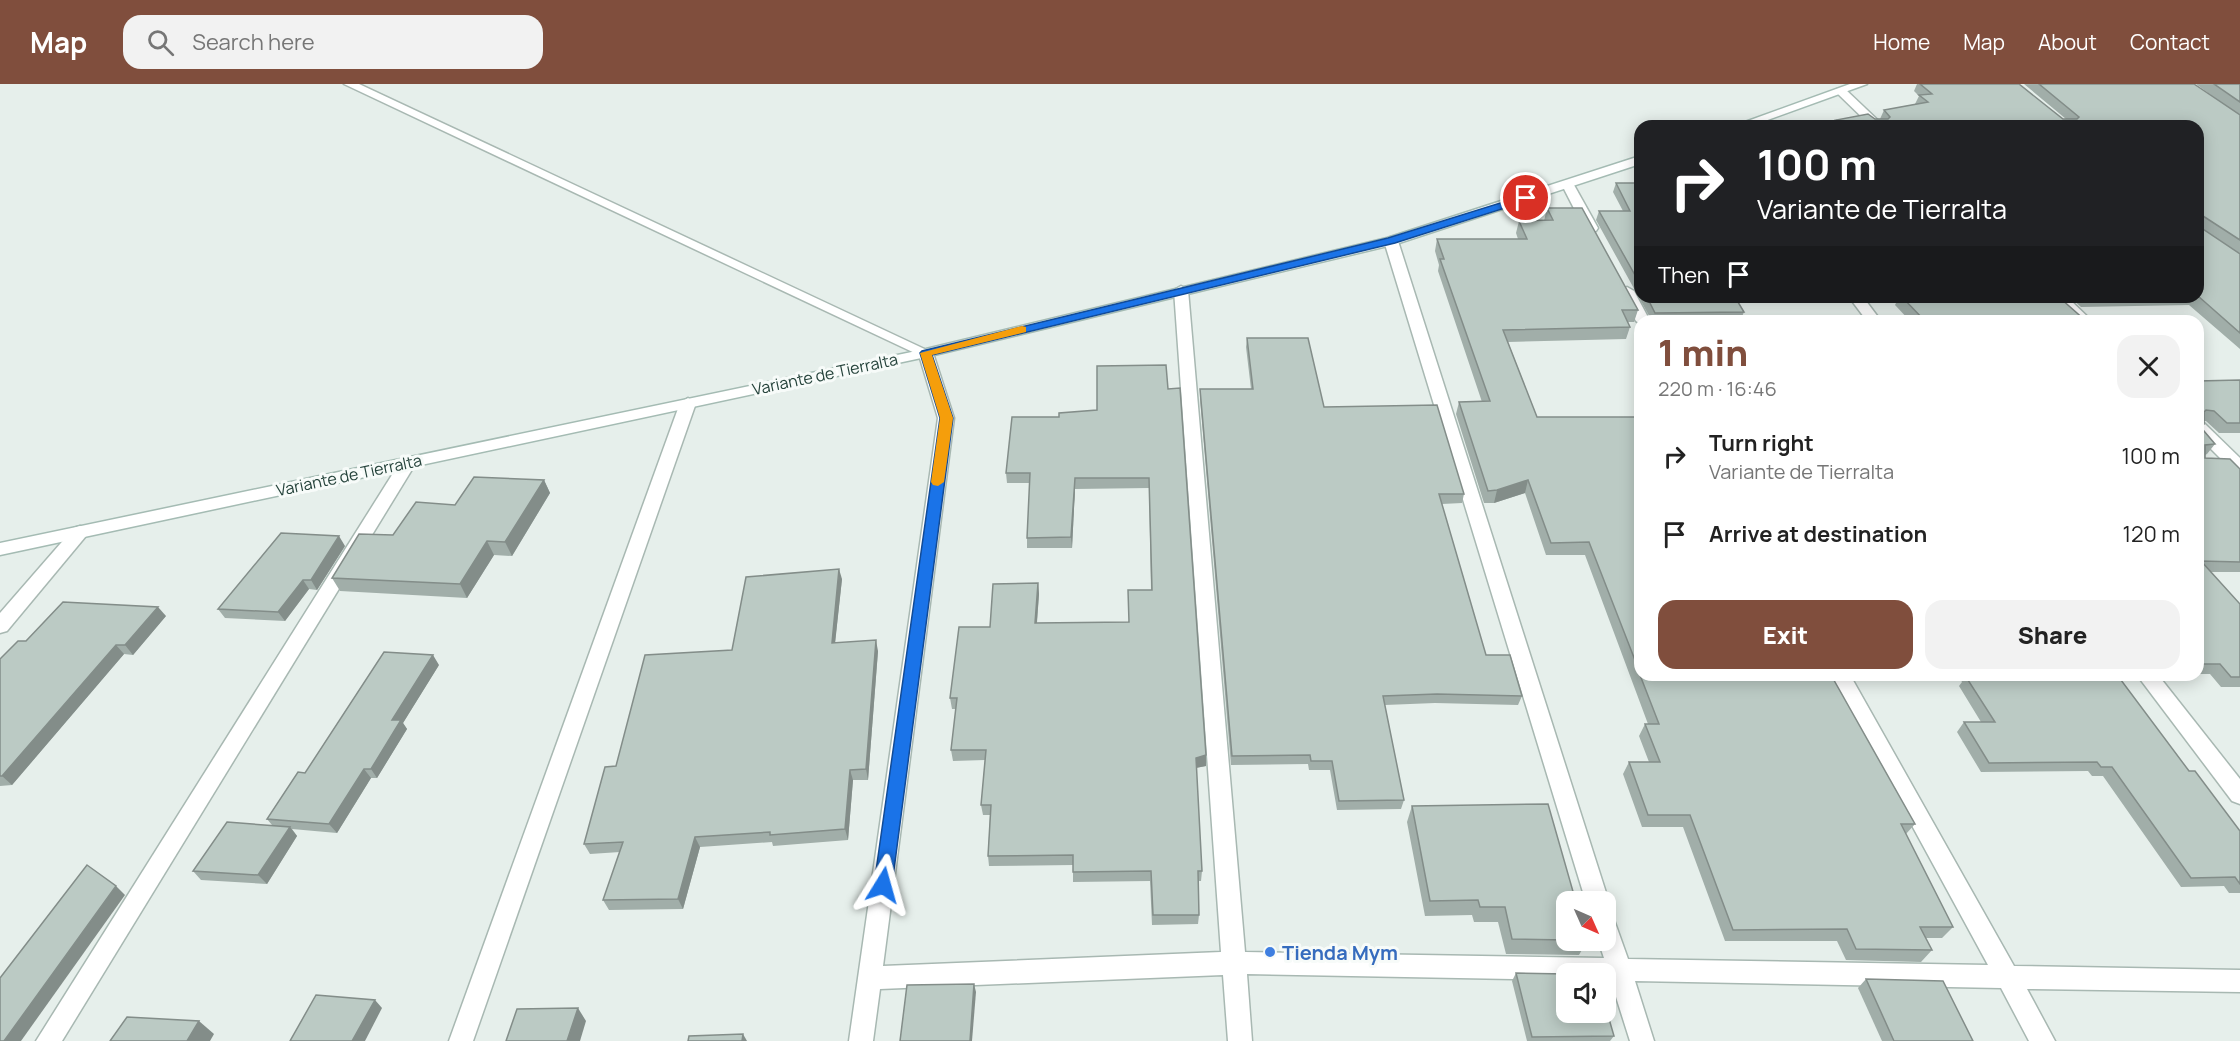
<!DOCTYPE html>
<html lang="en">
<head>
<meta charset="utf-8">
<style>
  :root { --surface:#fff; --page:#f2f2f2; --text:#222; --muted:#767676; --accent:#804e3d }
  body { margin:0; font-family:Manrope,sans-serif; background:var(--page); color:var(--text); height:100vh; display:flex; flex-direction:column; font-size:22px; white-space:nowrap }
  * { box-sizing:border-box; margin:0 }
  p { font-size:20px; color:var(--muted) }
  .icon { flex:none; width:33px; height:33px; fill:none; stroke:currentColor; stroke-width:2; stroke-linecap:round; stroke-linejoin:round }
  .map { position:relative; flex:1; overflow:hidden }
  .drawer { position:absolute; left:1634px; top:231px; width:570px; height:366px; display:flex; flex-direction:column; background:var(--surface); border-radius:18px; box-shadow:0 3px 15px #0003 }
  .drawer>* { flex:none }
  .banner { position:absolute; left:1634px; top:36px; width:570px; height:183px; border-radius:18px; box-shadow:0 3px 15px #0003; background:#202124; color:#fff; overflow:hidden }
  .needle { width:39px; rotate:135deg }
  .fabs { position:absolute; left:1556px; top:807px; display:grid; gap:12px }
  .fabs a { display:grid; place-items:center; width:60px; height:60px; border-radius:12px; background:var(--surface); box-shadow:0 3px 15px #0003; font-size:30px }
  .pin { position:absolute; display:grid; place-items:center; width:51px; height:51px; color:#fff; margin:-26px; border:3px solid #fff; border-radius:50%; box-shadow:0 2px 6px #0007 }
  .me { position:absolute; width:66px; margin:-33px; rotate:8deg; stroke-linejoin:round; filter:drop-shadow(0 0 4px #0008) }
  .turn { display:flex; align-items:center; gap:21px; height:126px; padding:0 24px; font-size:27px }
  .turn .icon { width:78px; height:78px; stroke-width:2.5 }
  .turn b { display:block; font-size:42px; line-height:51px }
  .then { display:flex; align-items:center; height:57px; padding:0 24px; background:#0003; gap:12px; font-size:22px }
  .round { display:grid; place-items:center; flex:none; width:63px; height:63px; border-radius:18px; background:var(--page) }
  .headline { display:flex; align-items:center; justify-content:space-between; height:102px; padding:0 24px }
  h1 { font-size:36px; font-weight:800; line-height:45px; color:var(--accent) }
  .button { display:flex; gap:12px; margin-top:auto; padding:12px 24px }
  .button a { flex:1; height:69px; border-radius:18px; background:var(--accent); color:#fff; font-size:24px; font-weight:800; line-height:69px; text-align:center }
  .button a+a { background:var(--page); color:var(--text) }
  ul { padding:0; list-style:none }
  li { display:flex; align-items:center; gap:18px; height:78px; padding:0 24px }
  li div { flex:1 }
  li b { display:block; font-size:22px }
  li em { font-style:normal }
  header { display:flex; align-items:center; gap:36px; box-sizing:border-box; height:84px; padding:0 30px; background:var(--accent); color:#fff }
  header strong { font-size:28px }
  nav { display:flex; gap:33px; margin-inline-start:auto; font-size:21px }
  .search { width:420px; height:54px; background:var(--page); display:flex; align-items:center; gap:15px; box-sizing:border-box; padding:0 21px; border-radius:18px; color:var(--muted); font-size:22px }
  .map>svg:first-child { display:block }
  .lines { fill:none; stroke-linecap:round; stroke-linejoin:round }
  .minor-casing { stroke:#a8b8b2; stroke-width:3 }
  .secondary-casing { stroke:#a4bbb3; stroke-width:3 }
  .minor { fill:#fff; fill-rule:evenodd }
  .secondary { fill:#fff; fill-rule:evenodd }
  .wall { fill:#a1aea9 }
  .shaded-wall { fill:#838d89 }
  .building { fill:#bbcac4; stroke:#838d89; stroke-width:1.5 }
  .route { fill:#1a73e8; stroke:#114b97; stroke-width:1.5 }
  .slow { fill:#f59e0b }
  .shop-dot { fill:#3f7fe0; stroke:#f7fbf9; stroke-width:2 }
  .labels { text-anchor:middle; dominant-baseline:central; stroke-width:6; stroke-linejoin:round; paint-order:stroke }
  .street-label { font-size:16px; fill:#24423a; stroke:#f7fbf9 }
  .near-shop-label { font-size:20px; font-weight:bold; fill:#366cbe; stroke:#f7fbf9; text-anchor:start }
</style>
</head>
<body>
<header>
<strong>Map</strong>
<div class="search"><svg class="icon" aria-label="search" viewBox="0 0 24 24"><circle cx="10" cy="10" r="6"/><path d="M15 15l6 6"/></svg>Search here</div>
<nav><a>Home</a><a>Map</a><a>About</a><a>Contact</a></nav>
</header>
<div class="map">
<svg width="2240" height="957" viewBox="0 0 2240 957">
  <rect width="100%" height="100%" fill="#e6efeb"/>
  <g class="lines">
    <g class="minor-casing">
      <g id="minor">
        <path d="M 344,0 L 359,0 L 933,269 L 954,334 L 883,882 L 1221,868 L 1174,206 L 1181,202 L 1188,206 L 1245,868 L 1604,874 L 1598,856 L 1605,856 L 1605,830 L 1613,833 L 1628,875 L 1988,881 L 1830,591 L 1850,591 L 2014,882 L 2240,886 L 2240,908 L 2027,905 L 2055,957 L 2029,957 L 2001,904 L 1635,897 L 1654,957 L 1630,957 L 1611,897 L 1605,897 L 1605,890 L 1566,890 L 1566,896 L 1247,890 L 1252,957 L 1228,957 L 1223,891 L 880,905 L 873,957 L 849,957 L 938,334 L 919,271 Z"/>
        <path d="M 1837,5 L 1845,5 L 1884,42 L 1871,42 L 1837,9 Z"/>
        <path d="M 1568,97 L 1574,101 L 1598,144 L 1596,147 L 1586,147 L 1584,144 L 1562,101 Z"/>
        <path d="M 1391,153 L 1398,157 L 1609,818 L 1605,826 L 1605,818 L 1586,818 L 1384,157 Z"/>
        <path d="M 1627,203 L 1634,207 L 1650,237 L 1640,237 L 1640,240 L 1636,237 L 1620,207 Z"/>
        <path d="M 1849,213 L 1863,213 L 1881,237 L 1867,237 Z"/>
        <path d="M 2052,213 L 2067,213 L 2092,237 L 2077,237 Z"/>
        <path d="M 688,314 L 696,319 L 473,957 L 449,957 L 680,319 Z"/>
        <path d="M 2198,338 L 2204,339 L 2240,374 L 2240,389 L 2234,388 L 2198,352 Z"/>
        <path d="M 408,374 L 416,379 L 62,957 L 36,957 L 402,375 Z"/>
        <path d="M 80,442 L 86,444 L 89,448 L 86,452 L 7,547 L 0,549 L 0,529 L 74,444 Z"/>
        <path d="M 2137,591 L 2158,591 L 2240,695 L 2240,720 L 2232,717 Z"/>
      </g>
    </g>
    <g class="secondary-casing">
      <g id="secondary">
        <path d="M 1850,0 L 1867,0 L 1751,42 L 1734,42 Z"/>
        <path d="M 1640,72 L 1640,80 L 1396,160 L 926,273 L 0,471 L 0,459 L 926,265 L 1387,154 Z"/>
      </g>
    </g>
    <use href="#minor" class="minor"/>
    <use href="#secondary" class="secondary"/>
  </g>
  <g class="wall">
    <path d="M 1917,0 L 2019,0 L 2063,35 L 2066,35 L 2024,0 L 2194,0 L 2226,22 L 2196,0 L 2240,0 L 2240,265 L 2189,221 L 2081,223 L 2070,213 L 2198,213 L 2198,42 L 1833,42 L 1836,36 L 1880,35 L 1884,26 L 1916,20 L 1915,20 L 1919,12 L 1914,7 Z"/>
    <path d="M 1616,99 L 1640,99 L 1640,213 L 1735,213 L 1744,228 L 1740,237 L 1652,237 L 1596,136 L 1599,127 L 1623,127 L 1613,108 Z"/>
    <path d="M 1547,124 L 1638,226 L 1634,238 L 1628,238 L 1630,243 L 1626,255 L 1508,258 L 1537,333 L 1640,333 L 1640,591 L 1831,591 L 1915,740 L 1906,750 L 1953,843 L 1942,854 L 1925,854 L 1932,866 L 1921,878 L 1846,876 L 1837,857 L 1725,857 L 1683,743 L 1642,743 L 1623,690 L 1629,678 L 1649,678 L 1639,652 L 1645,640 L 1648,640 L 1585,471 L 1546,471 L 1525,409 L 1494,419 L 1484,419 L 1456,330 L 1459,318 L 1482,318 L 1438,187 L 1439,181 L 1435,167 L 1437,155 L 1518,155 L 1516,149 L 1519,137 L 1544,137 Z"/>
    <path d="M 1899,213 L 2065,213 L 2066,214 L 2064,218 L 2086,237 L 1910,237 L 1895,221 Z"/>
    <path d="M 1247,254 L 1324,323 L 1464,410 L 1462,419 L 1442,420 L 1486,571 L 1522,612 L 1518,621 L 1435,619 L 1385,621 L 1404,716 L 1401,725 L 1337,726 L 1330,686 L 1309,686 L 1308,680 L 1231,681 L 1200,315 L 1200,305 L 1251,305 L 1246,263 Z"/>
    <path d="M 2240,296 L 2240,349 L 2219,349 L 2206,337 L 2204,337 L 2204,340 L 2201,343 L 2215,360 L 2207,370 L 2205,371 L 2205,374 L 2240,385 L 2240,488 L 2210,488 L 2240,520 L 2240,603 L 2221,603 L 2210,590 L 2198,590 L 2198,297 Z"/>
    <path d="M 1168,305 L 1206,671 L 1206,682 L 1196,684 L 1202,787 L 1201,797 L 1198,797 L 1199,831 L 1198,840 L 1152,841 L 1150,797 L 1073,798 L 1073,781 L 989,782 L 988,772 L 990,731 L 983,731 L 981,721 L 985,676 L 953,677 L 951,666 L 956,625 L 952,625 L 950,614 L 990,543 L 1038,499 L 1039,510 L 1037,539 L 1128,538 L 1151,506 L 1149,404 L 1075,405 L 1072,464 L 1027,464 L 1027,454 L 1030,399 L 1007,399 L 1006,389 L 1059,333 L 1097,326 Z"/>
    <path d="M 544,396 L 550,409 L 512,472 L 494,471 L 467,514 L 340,507 L 332,494 L 393,451 L 455,421 Z"/>
    <path d="M 345,462 L 317,506 L 309,505 L 285,537 L 225,534 L 218,525 Z"/>
    <path d="M 842,495 L 835,558 L 878,567 L 868,696 L 853,696 L 848,756 L 773,762 L 772,758 L 700,763 L 683,825 L 609,826 L 603,816 L 620,768 L 590,770 L 584,760 L 616,682 L 732,566 Z"/>
    <path d="M 166,532 L 133,571 L 124,570 L 12,701 L 0,702 L 0,575 L 26,557 Z"/>
    <path d="M 439,581 L 403,639 L 407,645 L 377,694 L 371,694 L 337,749 L 292,745 L 297,752 L 267,800 L 201,796 L 193,787 L 272,741 L 267,735 L 305,689 Z"/>
    <path d="M 1958,591 L 2073,591 L 2189,687 L 2240,747 L 2240,809 L 2229,809 L 2224,802 L 2181,803 L 2103,692 L 2092,692 L 2088,687 L 1981,688 L 1957,648 L 1964,638 L 1981,638 L 1959,602 L 1962,598 Z"/>
    <path d="M 1412,722 L 1587,857 L 1579,871 L 1506,870 L 1498,838 L 1474,838 L 1472,831 L 1425,832 L 1407,738 Z"/>
    <path d="M 1516,889 L 1614,952 L 1610,957 L 1527,957 L 1512,897 Z"/>
    <path d="M 1866,895 L 1973,957 L 1882,957 L 1858,904 Z"/>
  </g>
  <g class="shaded-wall">
    <path d="M 1075,394 L 1075,405 L 1072,464 L 1071,453 Z"/>
    <path d="M 544,396 L 550,409 L 512,472 L 505,458 Z"/>
    <path d="M 1528,396 L 1525,409 L 1494,419 L 1497,406 Z"/>
    <path d="M 339,452 L 345,462 L 317,506 L 311,496 Z"/>
    <path d="M 487,457 L 494,471 L 467,514 L 460,500 Z"/>
    <path d="M 839,485 L 842,495 L 834,569 L 832,559 Z"/>
    <path d="M 303,496 L 309,505 L 285,537 L 278,528 Z"/>
    <path d="M 1038,499 L 1039,510 L 1036,549 L 1035,539 Z"/>
    <path d="M 158,523 L 166,532 L 133,571 L 125,561 Z"/>
    <path d="M 876,556 L 878,567 L 868,696 L 866,685 Z"/>
    <path d="M 116,561 L 124,570 L 12,701 L 2,692 Z"/>
    <path d="M 433,571 L 439,581 L 403,639 L 407,645 L 377,694 L 371,685 L 392,636 Z"/>
    <path d="M 1206,671 L 1206,682 L 1195,684 L 1196,674 Z"/>
    <path d="M 364,685 L 371,694 L 337,749 L 329,740 Z"/>
    <path d="M 850,686 L 853,696 L 848,756 L 845,745 Z"/>
    <path d="M 290,743 L 297,752 L 267,800 L 258,791 Z"/>
    <path d="M 695,753 L 700,763 L 683,825 L 678,815 Z"/>
    <path d="M 116,802 L 125,811 L 21,957 L 4,957 Z"/>
    <path d="M 974,900 L 976,908 L 972,957 L 970,957 Z"/>
    <path d="M 375,916 L 382,924 L 365,957 L 352,957 Z"/>
    <path d="M 578,924 L 586,937 L 580,957 L 567,957 Z"/>
    <path d="M 199,937 L 214,950 L 210,957 L 187,957 Z"/>
    <path d="M 743,950 L 747,957 L 742,957 Z"/>
  </g>
  <g class="building">
    <path d="M 1920,0 L 2019,0 L 2063,35 L 2077,35 L 2079,33 L 2039,0 L 2194,0 L 2240,31 L 2240,156 L 2203,132 L 2203,145 L 2240,170 L 2240,249 L 2198,212 L 2198,42 L 1846,42 L 1836,36 L 1868,30 L 1875,35 L 1888,35 L 1890,33 L 1884,26 L 1928,18 L 1919,11 L 1932,10 Z"/>
    <path d="M 2214,0 L 2240,0 L 2240,18 Z"/>
    <path d="M 1616,99 L 1640,99 L 1640,200 L 1599,127 L 1630,127 Z"/>
    <path d="M 1547,124 L 1582,124 L 1638,226 L 1622,226 L 1630,243 L 1503,246 L 1537,333 L 1640,333 L 1640,589 L 1589,458 L 1551,459 L 1528,396 L 1497,406 L 1488,407 L 1459,318 L 1490,317 L 1440,175 L 1444,175 L 1437,155 L 1527,155 L 1519,137 L 1553,136 Z"/>
    <path d="M 1647,213 L 1735,213 L 1744,228 L 1655,229 Z"/>
    <path d="M 1902,213 L 2065,213 L 2066,214 L 2060,214 L 2086,237 L 1925,237 Z"/>
    <path d="M 1247,254 L 1308,254 L 1324,323 L 1437,321 L 1464,410 L 1439,410 L 1486,571 L 1510,571 L 1522,612 L 1437,610 L 1383,612 L 1404,716 L 1339,717 L 1332,677 L 1311,677 L 1310,671 L 1232,672 L 1200,305 L 1253,305 Z"/>
    <path d="M 1166,281 L 1168,305 L 1180,304 L 1206,671 L 1196,674 L 1202,787 L 1198,787 L 1199,831 L 1153,831 L 1151,787 L 1073,788 L 1073,771 L 988,772 L 991,721 L 981,721 L 986,666 L 951,666 L 957,614 L 950,614 L 959,543 L 990,543 L 993,500 L 1038,499 L 1035,539 L 1129,538 L 1128,506 L 1152,506 L 1149,394 L 1075,394 L 1071,453 L 1027,454 L 1030,389 L 1006,389 L 1012,333 L 1059,333 L 1059,329 L 1097,326 L 1097,282 Z"/>
    <path d="M 2240,296 L 2240,339 L 2227,339 L 2214,327 L 2206,326 L 2204,328 L 2204,340 L 2198,340 L 2215,360 L 2205,361 L 2205,374 L 2230,375 L 2240,385 L 2240,478 L 2201,477 L 2240,520 L 2240,593 L 2231,593 L 2220,580 L 2198,580 L 2198,297 Z"/>
    <path d="M 474,393 L 544,396 L 505,458 L 487,457 L 460,500 L 332,494 L 359,450 L 393,451 L 416,418 L 455,421 Z"/>
    <path d="M 281,449 L 339,452 L 311,496 L 303,496 L 278,528 L 218,525 Z"/>
    <path d="M 839,485 L 832,559 L 876,556 L 866,685 L 850,686 L 845,745 L 770,751 L 770,748 L 695,753 L 678,815 L 603,816 L 623,758 L 584,760 L 605,683 L 616,682 L 645,571 L 732,566 L 746,493 Z"/>
    <path d="M 63,518 L 158,523 L 125,561 L 116,561 L 2,692 L 0,692 L 0,575 L 18,557 L 26,557 Z"/>
    <path d="M 384,568 L 433,571 L 392,636 L 401,636 L 371,685 L 364,685 L 329,740 L 267,735 L 298,688 L 305,689 Z"/>
    <path d="M 1640,591 L 1831,591 L 1915,740 L 1901,740 L 1953,843 L 1920,843 L 1932,866 L 1856,865 L 1847,845 L 1733,846 L 1690,731 L 1648,731 L 1629,678 L 1660,678 L 1645,640 L 1659,640 Z"/>
    <path d="M 1971,591 L 2073,591 L 2075,593 L 2118,592 L 2189,687 L 2195,687 L 2240,747 L 2240,800 L 2235,793 L 2191,794 L 2112,683 L 2101,683 L 2097,678 L 1989,679 L 1964,638 L 1995,638 L 1966,593 L 1972,593 Z"/>
    <path d="M 1548,720 L 1576,818 L 1566,818 L 1566,856 L 1512,855 L 1505,823 L 1480,823 L 1478,816 L 1430,817 L 1412,722 Z"/>
    <path d="M 227,738 L 290,743 L 258,791 L 193,787 Z"/>
    <path d="M 87,781 L 116,802 L 4,957 L 0,957 L 0,894 Z"/>
    <path d="M 1573,884 L 1589,884 L 1591,890 L 1571,890 Z"/>
    <path d="M 1516,889 L 1566,890 L 1566,928 L 1605,928 L 1605,921 L 1614,952 L 1532,953 Z"/>
    <path d="M 1866,895 L 1943,897 L 1973,957 L 1894,957 Z"/>
    <path d="M 974,900 L 970,957 L 900,957 L 907,901 Z"/>
    <path d="M 316,911 L 375,916 L 352,957 L 290,957 Z"/>
    <path d="M 578,924 L 567,957 L 506,957 L 517,925 Z"/>
    <path d="M 127,933 L 199,937 L 187,957 L 110,957 Z"/>
    <path d="M 743,950 L 742,957 L 688,957 L 689,952 Z"/>
  </g>
  <path class="route" d="M 1526,111 L 1531,114 L 1530,116 L 1395,159 L 932,271 L 953,334 L 892,801 L 889,806 L 883,808 L 877,806 L 874,801 L 940,334 L 920,269 L 922,267 L 1388,154 Z"/>
  <path class="slow" d="M 1022,242 L 1026,243 L 1026,248 L 932,271 L 953,334 L 944,398 L 938,402 L 933,401 L 931,398 L 940,334 L 920,269 Z"/>
  <circle class="shop-dot" cx="1270" cy="868" r="6"/>
  <g class="labels">
    <g class="street-label">
      <text transform="translate(825 290) rotate(-12)">Variante de Tierralta</text>
      <text transform="translate(349 391) rotate(-12)">Variante de Tierralta</text>
    </g>
    <g class="near-shop-label">
      <text x="1282" y="868">Tienda Mym</text>
    </g>
  </g>
</svg>
<div class="fabs">
<a><svg class="needle" viewBox="-14 -14 28 28"><path d="M0-13l5 13h-10z" fill="#e53935"/><path d="M0 13l5-13h-10z" fill="#767676"/></svg></a>
<a><svg class="icon" aria-label="sound" viewBox="0 0 24 24"><path d="M4 9h4l5-4v14l-5-4H4zM17 9q2 3 0 6"/></svg></a>
</div>
<div class="pin" style="left:1526px;top:114px;background:#d93025"><svg class="icon" aria-label="arrive" viewBox="0 0 24 24"><path d="M6 21V4h12l-3 4 3 4H6"/></svg></div>
<svg class="me" style="left:883px;top:801px" viewBox="-20 -20 40 40"><path d="M0-17L14 15 0 8-14 15z" fill="#1a73e8" stroke="#fff" stroke-width="4"/></svg>
<div class="banner">
<div class="turn"><svg class="icon" aria-label="right" viewBox="0 0 24 24"><path d="M7 20v-9h11M14 6l5 5-5 5"/></svg><div><b>100 m</b>Variante de Tierralta</div></div>
<div class="then">Then<svg class="icon" aria-label="arrive" viewBox="0 0 24 24"><path d="M6 21V4h12l-3 4 3 4H6"/></svg></div>
</div>
<section class="drawer">
<div class="headline"><div><h1>1 min</h1><p>220 m · 16:46</p></div><a class="round"><svg class="icon" aria-label="close" viewBox="0 0 24 24"><path d="M6 6l12 12M18 6L6 18"/></svg></a></div>
<ul>
<li><svg class="icon" aria-label="right" viewBox="0 0 24 24"><path d="M7 20v-9h11M14 6l5 5-5 5"/></svg><div><b>Turn right</b><p>Variante de Tierralta</p></div><em>100 m</em></li>
<li><svg class="icon" aria-label="arrive" viewBox="0 0 24 24"><path d="M6 21V4h12l-3 4 3 4H6"/></svg><div><b>Arrive at destination</b></div><em>120 m</em></li>
</ul>
<div class="button"><a>Exit</a><a>Share</a></div>
</section>
</div>
</body>
</html>
